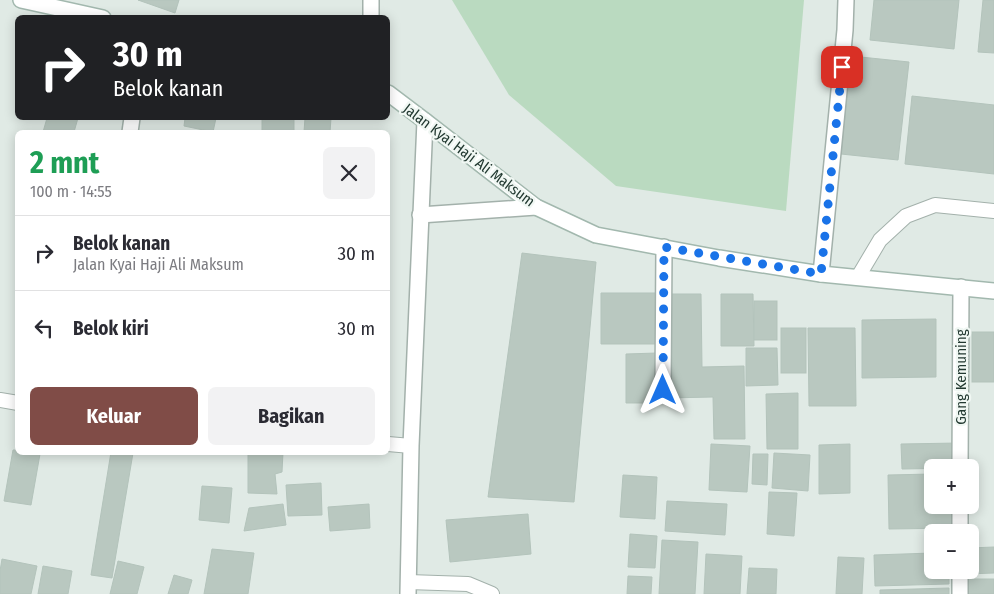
<!DOCTYPE html>
<html lang="id">
<head>
<meta charset="utf-8">
<style>
  :root { --surface:#fff; --page:#f2f2f3; --text:#2b2b33; --muted:#7c7c81; --line:#e1e1e2; --accent:#804c47 }
  body { margin:0; font-family:"Fira Sans Condensed",sans-serif; background:var(--page); color:var(--text); height:100vh; display:flex; flex-direction:column; font-size:19px; white-space:nowrap }
  * { box-sizing:border-box; margin:0 }
  p { font-size:16px; color:var(--muted) }
  .icon { flex:none; width:28px; height:28px; fill:none; stroke:currentColor; stroke-width:2; stroke-linecap:round; stroke-linejoin:round }
  .map { position:relative; flex:1; overflow:hidden }
  .details { position:absolute; left:15px; top:130px; width:375px; height:325px; display:flex; flex-direction:column; background:var(--surface); border-radius:8px; box-shadow:0 2px 12px #0003 }
  .details>* { flex:none }
  .banner { position:absolute; left:15px; top:15px; width:375px; height:105px; border-radius:8px; box-shadow:0 2px 12px #0003; background:#202124; color:#fff; overflow:hidden }
  .controls { position:absolute; left:924px; top:459px; display:grid; gap:10px }
  .controls a { display:grid; place-items:center; width:55px; height:55px; border-radius:8px; background:var(--surface); box-shadow:0 2px 12px #0003; font-size:25px }
  .pin { position:absolute; display:grid; place-items:center; width:42px; height:42px; color:#fff; margin:-21px; border-radius:10px; box-shadow:0 2px 8px #0006 }
  .me { position:absolute; width:55px; margin:-28px; rotate:0deg; stroke-linejoin:round; filter:drop-shadow(0 0 4px #0008) }
  .turn { display:flex; align-items:center; gap:18px; height:105px; padding:0 15px; font-size:22px }
  .turn .icon { width:65px; height:65px; stroke-width:2.5 }
  .turn b { display:block; font-size:35px; line-height:42px }
  .round { display:grid; place-items:center; flex:none; width:52px; height:52px; border-radius:8px; background:var(--page) }
  .summary { display:flex; align-items:center; justify-content:space-between; height:85px; padding:0 15px }
  h1 { font-size:30px; font-weight:700; line-height:38px; color:#1e9e55 }
  .button { display:flex; gap:10px; margin-top:auto; padding:10px 15px }
  .button a { flex:1; height:58px; border-radius:8px; background:var(--accent); color:#fff; font-size:20px; font-weight:700; line-height:58px; text-align:center }
  .button a+a { background:var(--page); color:var(--text) }
  ul { padding:0; list-style:none }
  li { display:flex; align-items:center; gap:15px; height:75px; padding:0 15px; border-top:1px solid var(--line) }
  li div { flex:1 }
  li b { display:block; font-size:19px }
  li em { font-style:normal }
  .map>svg:first-child { display:block }
  .green { fill:#badac0 }
  .building { fill:#b9c8c0; stroke:#b3c3bb }
  .lines { fill:none; stroke-linecap:round; stroke-linejoin:round }
  .lane-casing { stroke:#a3b1ab; stroke-width:16 }
  .street-casing { stroke:#a3b1ab; stroke-width:18 }
  .secondary-casing { stroke:#a2b8ae; stroke-width:18 }
  .lane { stroke:#fff; stroke-width:14 }
  .street { stroke:#fff; stroke-width:15 }
  .secondary { stroke:#fff; stroke-width:15 }
  .route { stroke:#1a73e8; stroke-width:9; stroke-dasharray:0 16.2 }
  .labels { text-anchor:middle; dominant-baseline:central; stroke-width:4.5; stroke-linejoin:round; paint-order:stroke }
  .street-label { font-size:15px; fill:#223931; stroke:#f0f7f3 }
</style>
</head>
<body>
<div class="map">
<svg width="994" height="594" viewBox="0 0 994 594">
  <rect width="100%" height="100%" fill="#e0eae5"/>
  <path class="green" d="M 452,0 L 804,0 L 786,211 L 616,186 L 509,95 Z"/>
  <g class="building">
    <path d="M 138,0 L 179,0 L 175,13 Z"/>
    <path d="M 874,0 L 959,0 L 954,49 L 870,40 Z"/>
    <path d="M 983,0 L 994,0 L 994,53 L 978,52 Z"/>
    <path d="M 851,56 L 909,62 L 898,160 L 841,154 Z"/>
    <path d="M 912,96 L 994,105 L 994,174 L 905,164 Z"/>
    <path d="M 47,118 L 78,118 L 74,132 L 43,132 Z"/>
    <path d="M 185,118 L 216,118 L 213,132 L 184,126 Z"/>
    <rect x="262" y="118" width="32" height="14"/>
    <path d="M 305,118 L 331,118 L 330,132 L 304,132 Z"/>
    <path d="M 522,253 L 596,262 L 574,502 L 488,497 Z"/>
    <path d="M 601,293 L 658,293 L 659,344 L 601,344 Z"/>
    <path d="M 667,294 L 701,294 L 702,367 L 744,366 L 745,439 L 714,439 L 713,397 L 668,398 Z"/>
    <path d="M 721,294 L 753,294 L 754,346 L 721,346 Z"/>
    <rect x="754" y="301" width="23" height="39"/>
    <path d="M 936,319 L 936,377 L 862,378 L 862,320 Z"/>
    <rect x="781" y="328" width="25" height="45"/>
    <path d="M 808,328 L 855,328 L 856,406 L 809,406 Z"/>
    <rect x="972" y="332" width="22" height="50"/>
    <path d="M 746,348 L 777,348 L 778,385 L 746,386 Z"/>
    <path d="M 657,353 L 657,403 L 626,403 L 626,354 Z"/>
    <path d="M 798,393 L 798,449 L 767,449 L 766,394 Z"/>
    <path d="M 958,443 L 959,468 L 902,469 L 901,444 Z"/>
    <path d="M 711,444 L 750,446 L 747,492 L 709,490 Z"/>
    <path d="M 850,444 L 850,493 L 819,494 L 819,445 Z"/>
    <path d="M 13,450 L 18,450 L 18,452 L 40,454 L 31,505 L 4,501 Z"/>
    <path d="M 111,452 L 133,453 L 112,578 L 91,575 Z"/>
    <path d="M 248,452 L 283,452 L 282,472 L 275,474 L 277,494 L 248,493 Z"/>
    <path d="M 774,453 L 810,455 L 808,491 L 772,488 Z"/>
    <path d="M 753,454 L 768,454 L 767,485 L 752,484 Z"/>
    <path d="M 932,474 L 932,505 L 959,505 L 959,528 L 889,529 L 888,475 Z"/>
    <path d="M 623,475 L 657,477 L 655,519 L 620,517 Z"/>
    <path d="M 321,483 L 322,515 L 288,516 L 286,485 Z"/>
    <path d="M 202,486 L 232,488 L 229,523 L 199,520 Z"/>
    <path d="M 769,492 L 797,493 L 794,536 L 767,534 Z"/>
    <path d="M 667,501 L 727,504 L 725,535 L 665,531 Z"/>
    <path d="M 283,504 L 286,525 L 244,531 L 249,508 Z"/>
    <path d="M 369,504 L 370,528 L 330,531 L 328,507 Z"/>
    <path d="M 528,514 L 531,554 L 450,562 L 446,520 Z"/>
    <path d="M 630,534 L 657,536 L 655,568 L 628,567 Z"/>
    <path d="M 662,540 L 698,542 L 695,594 L 659,594 Z"/>
    <path d="M 994,547 L 994,573 L 967,574 L 967,570 L 970,570 L 970,548 Z"/>
    <path d="M 212,549 L 254,553 L 248,594 L 204,594 Z"/>
    <path d="M 932,553 L 932,570 L 949,570 L 949,584 L 875,586 L 874,555 Z"/>
    <path d="M 706,554 L 742,556 L 740,594 L 704,594 Z"/>
    <path d="M 838,557 L 864,558 L 862,594 L 836,594 Z"/>
    <path d="M 2,559 L 37,566 L 31,594 L 0,594 L 0,571 Z"/>
    <path d="M 118,561 L 144,567 L 137,594 L 110,594 Z"/>
    <path d="M 43,566 L 72,571 L 68,594 L 38,594 Z"/>
    <path d="M 749,568 L 777,569 L 776,594 L 747,594 Z"/>
    <path d="M 174,575 L 192,580 L 188,594 L 168,594 Z"/>
    <path d="M 628,576 L 652,577 L 651,594 L 627,594 Z"/>
    <rect x="961" y="579" width="33" height="15"/>
    <path d="M 949,588 L 949,594 L 880,594 L 880,590 Z"/>
  </g>
  <g class="lines">
    <g class="lane-casing">
      <g id="lane">
        <path d="M 858,277 L 880,240 L 906,216 L 935,205 L 994,211"/>
        <path d="M 0,400 L 18,403"/>
        <path d="M 388,444 L 411,446"/>
        <path d="M 408,582 L 468,584 L 492,594"/>
      </g>
    </g>
    <g class="street-casing">
      <g id="street">
        <path d="M 371,0 L 371,18"/>
        <path d="M 130,132 L 132,118"/>
        <path d="M 420,215 L 536,207"/>
        <path d="M 821,274 L 845,30 L 846,0"/>
        <path d="M 663,390 L 664,247"/>
        <path d="M 960,468 L 961,287"/>
        <path d="M 960,532 L 960,505"/>
        <path d="M 408,594 L 411,446 L 425,121"/>
        <path d="M 960,594 L 960,570"/>
      </g>
    </g>
    <g class="secondary-casing">
      <g id="secondary">
        <path d="M 21,0 L 103,18"/>
        <path d="M 388,93 L 425,121 L 536,207 L 596,235 L 719,258 L 821,274 L 994,291"/>
      </g>
    </g>
    <use href="#lane" class="lane"/>
    <use href="#street" class="street"/>
    <use href="#secondary" class="secondary"/>
  </g>
  <g class="lines">
    <path class="route" d="M 663,390 L 664,247 L 821,274 L 842,67"/>
  </g>
  <g class="labels">
    <g class="street-label">
      <text transform="translate(469 155) rotate(37)">Jalan Kyai Haji Ali Maksum</text>
      <text transform="translate(961 377) rotate(-90)">Gang Kemuning</text>
    </g>
  </g>
</svg>
<div class="controls">
<a>+</a>
<a>−</a>
</div>
<div class="pin" style="left:842px;top:67px;background:#d93025"><svg class="icon" aria-label="arrive" viewBox="0 0 24 24"><path d="M6 21V4h12l-3 4 3 4H6"/></svg></div>
<svg class="me" style="left:663px;top:390px" viewBox="-20 -20 40 40"><path d="M0-17L14 15 0 8-14 15z" fill="#1a73e8" stroke="#fff" stroke-width="4"/></svg>
<div class="banner">
<div class="turn"><svg class="icon" aria-label="right" viewBox="0 0 24 24"><path d="M7 20v-9h11M14 6l5 5-5 5"/></svg><div><b>30 m</b>Belok kanan</div></div>
</div>
<section class="details">
<div class="summary"><div><h1>2 mnt</h1><p>100 m · 14:55</p></div><a class="round"><svg class="icon" aria-label="close" viewBox="0 0 24 24"><path d="M6 6l12 12M18 6L6 18"/></svg></a></div>
<ul>
<li><svg class="icon" aria-label="right" viewBox="0 0 24 24"><path d="M7 20v-9h11M14 6l5 5-5 5"/></svg><div><b>Belok kanan</b><p>Jalan Kyai Haji Ali Maksum</p></div><em>30 m</em></li>
<li><svg class="icon" aria-label="left" viewBox="0 0 24 24"><path d="M17 20v-9H6M10 6l-5 5 5 5"/></svg><div><b>Belok kiri</b></div><em>30 m</em></li>
</ul>
<div class="button"><a>Keluar</a><a>Bagikan</a></div>
</section>
</div>
</body>
</html>
